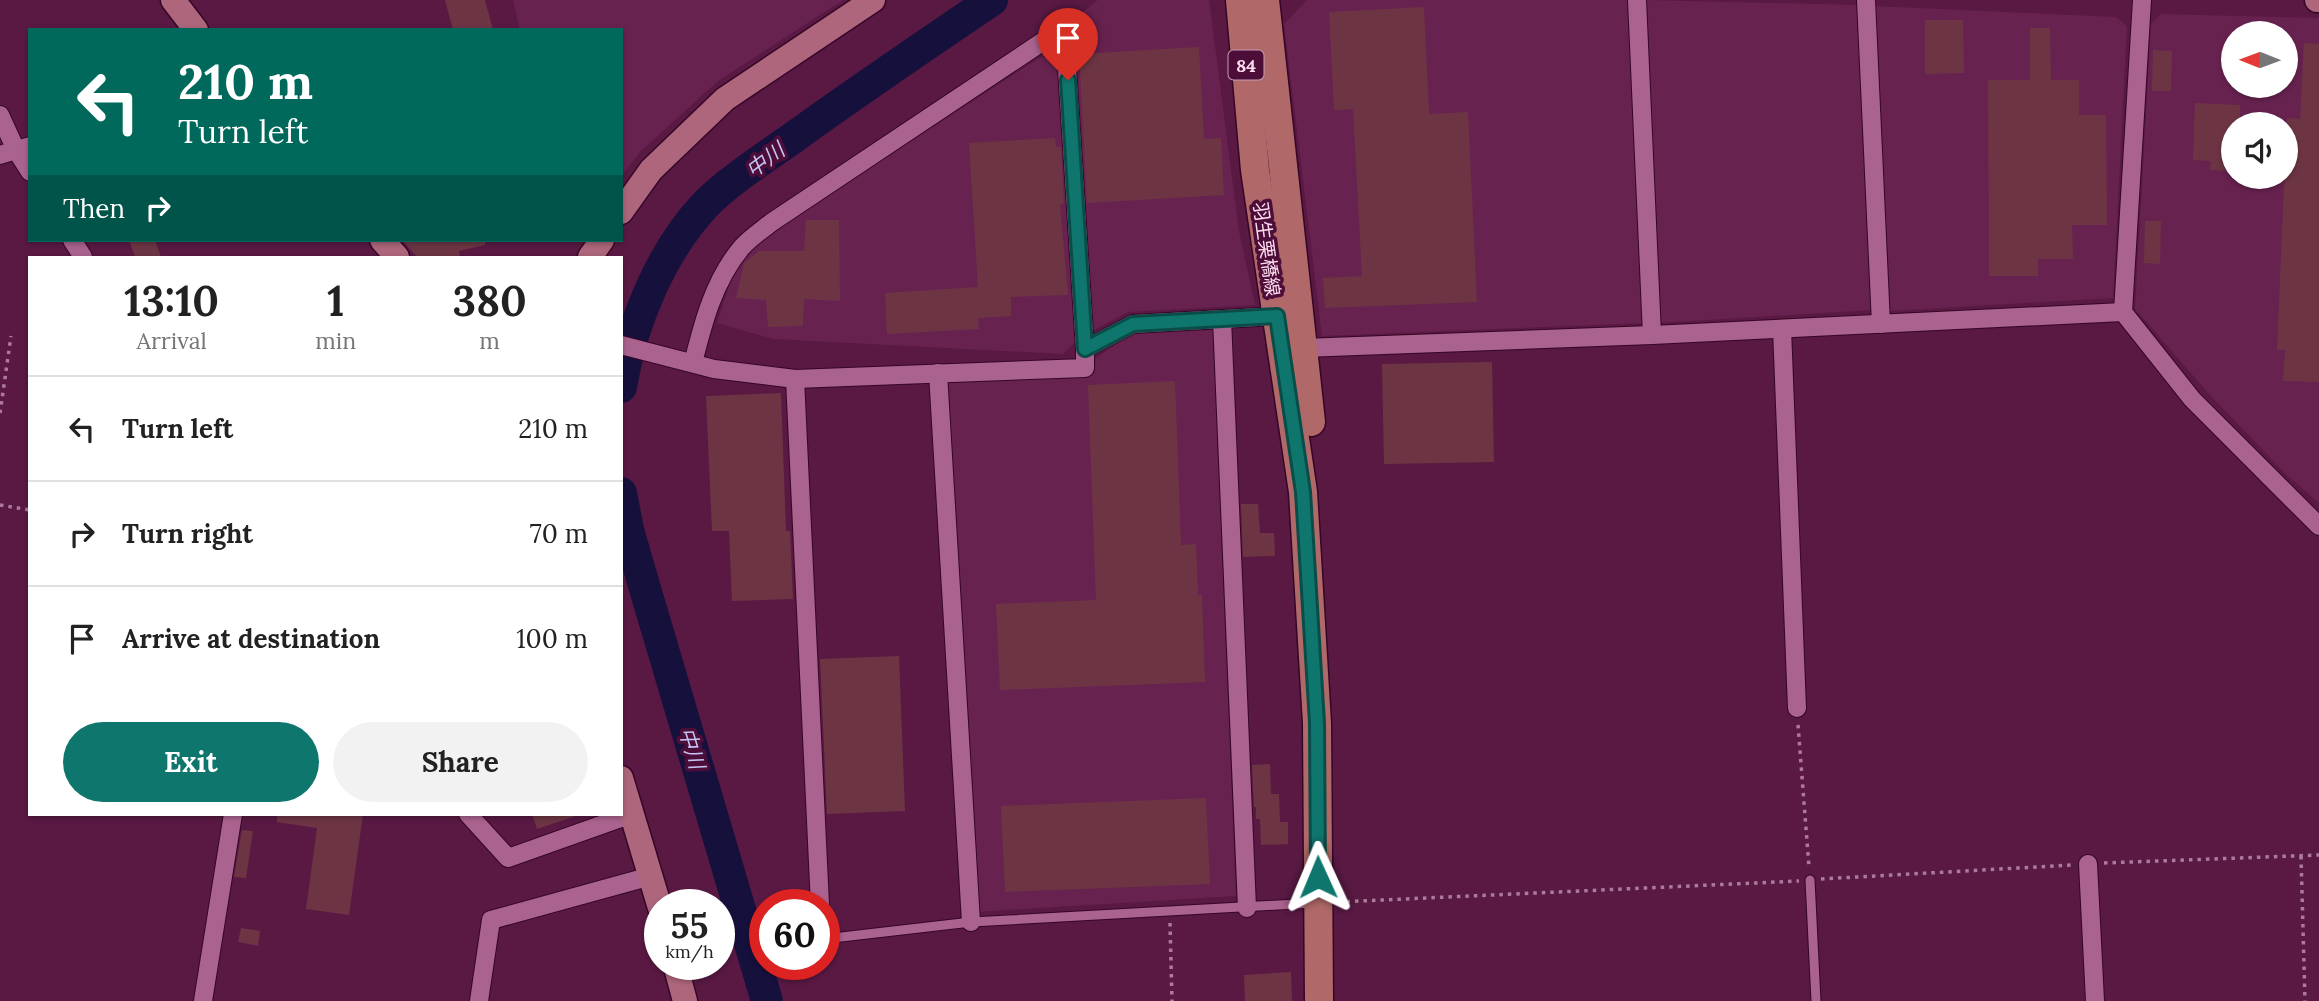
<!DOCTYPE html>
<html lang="en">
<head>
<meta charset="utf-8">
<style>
  :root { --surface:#fff; --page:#f2f2f2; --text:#222; --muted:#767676; --line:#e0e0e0; --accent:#0f766e }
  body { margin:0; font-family:Lora,"Noto Sans JP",serif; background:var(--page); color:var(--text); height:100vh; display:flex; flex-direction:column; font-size:26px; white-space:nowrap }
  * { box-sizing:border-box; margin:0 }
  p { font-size:23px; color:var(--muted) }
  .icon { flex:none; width:38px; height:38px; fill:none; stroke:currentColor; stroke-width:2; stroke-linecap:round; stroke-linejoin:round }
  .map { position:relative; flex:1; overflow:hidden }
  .details { position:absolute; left:28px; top:256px; width:595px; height:560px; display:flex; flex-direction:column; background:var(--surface); border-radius:0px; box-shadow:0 2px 5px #0004 }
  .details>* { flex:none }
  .top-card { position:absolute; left:28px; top:28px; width:595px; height:214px; border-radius:0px; box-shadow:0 2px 5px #0004; background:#00695c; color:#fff; overflow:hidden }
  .needle { width:46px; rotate:271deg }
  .tools { position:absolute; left:2221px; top:21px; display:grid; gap:14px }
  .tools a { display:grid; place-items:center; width:77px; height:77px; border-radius:50%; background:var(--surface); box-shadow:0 2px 5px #0004; font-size:35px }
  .speed { position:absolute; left:644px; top:889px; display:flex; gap:14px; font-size:35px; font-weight:700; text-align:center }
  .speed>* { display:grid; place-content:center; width:91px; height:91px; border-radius:50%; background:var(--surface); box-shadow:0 2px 5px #0004; line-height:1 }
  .speed small { font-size:18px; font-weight:400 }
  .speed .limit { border:10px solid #d22; background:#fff; color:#111 }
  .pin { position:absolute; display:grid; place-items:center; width:60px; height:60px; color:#fff; margin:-72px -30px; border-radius:50% 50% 50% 0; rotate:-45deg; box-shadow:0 0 7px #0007 }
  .pin .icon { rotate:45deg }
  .me { position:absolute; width:77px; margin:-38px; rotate:359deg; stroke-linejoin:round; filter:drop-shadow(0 0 5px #0008) }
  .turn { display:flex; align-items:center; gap:24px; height:147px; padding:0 35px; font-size:32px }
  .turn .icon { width:91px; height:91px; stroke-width:2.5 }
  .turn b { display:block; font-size:49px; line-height:60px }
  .then { display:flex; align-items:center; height:66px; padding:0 35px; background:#0003; gap:14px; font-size:26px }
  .eta { display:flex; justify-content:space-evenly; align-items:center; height:119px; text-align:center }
  .eta b { font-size:42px; font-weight:700; line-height:49px }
  .button { display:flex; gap:14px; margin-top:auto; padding:14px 35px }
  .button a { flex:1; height:80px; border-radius:42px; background:var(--accent); color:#fff; font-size:28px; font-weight:700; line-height:80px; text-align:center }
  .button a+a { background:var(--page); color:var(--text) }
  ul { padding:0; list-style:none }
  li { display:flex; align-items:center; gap:21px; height:105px; padding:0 35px; border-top:2px solid var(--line) }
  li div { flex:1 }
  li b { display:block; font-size:26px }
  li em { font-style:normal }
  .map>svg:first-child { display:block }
  .built { fill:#682250; fill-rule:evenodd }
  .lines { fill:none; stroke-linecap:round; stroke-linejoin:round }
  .river { stroke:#16103c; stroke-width:32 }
  .building { fill:#6d3544 }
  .lane-casing { stroke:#360627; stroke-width:11 }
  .street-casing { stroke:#360627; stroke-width:20 }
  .secondary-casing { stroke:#360627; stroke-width:27 }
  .primary-casing { stroke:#360627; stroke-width:31 }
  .path { stroke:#ab7b99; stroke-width:3.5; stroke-dasharray:3.5 5; stroke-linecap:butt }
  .lane { stroke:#aa638e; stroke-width:9 }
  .street { stroke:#aa638e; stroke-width:18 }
  .secondary { stroke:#ad667b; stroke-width:24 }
  .primary { stroke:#b06968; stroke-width:28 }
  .route-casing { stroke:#0a4d48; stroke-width:18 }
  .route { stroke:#0f766e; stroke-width:12 }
  .labels { text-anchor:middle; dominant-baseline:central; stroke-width:7; stroke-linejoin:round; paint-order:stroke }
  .shield { fill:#4d0d39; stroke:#c89fb8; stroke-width:2 }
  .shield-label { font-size:18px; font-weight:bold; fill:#fdddef }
  .street-label { font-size:19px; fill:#fdddef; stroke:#4d0d39 }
  .water-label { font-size:21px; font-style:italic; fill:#c4c5f5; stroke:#4d0d39 }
</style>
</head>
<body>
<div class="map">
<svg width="2319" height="1001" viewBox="0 0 2319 1001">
  <rect width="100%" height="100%" fill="#591943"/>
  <g class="built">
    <path d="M 513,0 L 843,0 L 718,81 L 640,152 L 621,176 L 621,30 L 520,30 Z"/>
    <path d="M 1098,0 L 1209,0 L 1239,231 L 1255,305 L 1128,312 L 1092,331 L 1070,22 Z"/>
    <path d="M 1307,0 L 1630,0 L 1644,323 L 1322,336 L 1284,24 Z"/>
    <path d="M 1645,0 L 1861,5 L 1873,310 L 1657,323 Z"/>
    <path d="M 1874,6 L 2116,17 L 2127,26 L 2113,298 L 1889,311 Z"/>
    <path d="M 2161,14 L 2319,18 L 2319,503 L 2286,474 L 2210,395 L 2135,309 L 2151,24 ZM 2233,33 L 2286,33 L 2286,86 L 2233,86 ZM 2233,124 L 2286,124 L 2286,177 L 2233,177 Z"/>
    <path d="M 1041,57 L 1058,62 L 1077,340 L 1063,354 L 773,339 L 717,323 L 733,274 L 749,251 L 774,229 Z"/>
    <path d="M 1213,330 L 1236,896 L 975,912 L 948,383 L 1094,374 L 1096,358 L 1131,334 Z"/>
  </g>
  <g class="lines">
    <g class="river">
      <path d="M 621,387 C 631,324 661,252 705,205 C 726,183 764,158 790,140 C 856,92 924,46 992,0"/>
      <path d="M 621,493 L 628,530 L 646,592 L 767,1001"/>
    </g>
  </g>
  <g class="building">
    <path d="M 445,0 L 485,0 L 493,30 L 453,30 Z"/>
    <path d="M 1424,7 L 1429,114 L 1468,112 L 1477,302 L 1325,308 L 1323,278 L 1362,276 L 1353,109 L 1334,110 L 1329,12 Z"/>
    <path d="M 1925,20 L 1963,20 L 1964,73 L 1925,74 Z"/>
    <path d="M 2030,28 L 2050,28 L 2051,80 L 2079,80 L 2079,115 L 2106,115 L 2107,225 L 2072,225 L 2073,259 L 2038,259 L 2038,276 L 1989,276 L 1988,80 L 2030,80 Z"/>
    <path d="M 2304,43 L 2319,44 L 2319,382 L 2283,381 L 2285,350 L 2277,350 L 2287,118 L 2300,119 Z"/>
    <path d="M 1199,47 L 1204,139 L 1221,138 L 1224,195 L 1087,203 L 1079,54 Z"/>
    <path d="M 2153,50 L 2172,51 L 2171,91 L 2152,91 Z"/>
    <path d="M 2195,103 L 2240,105 L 2240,124 L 2233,124 L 2232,171 L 2210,170 L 2211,161 L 2193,160 Z"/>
    <path d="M 1055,138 L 1056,147 L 1061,147 L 1064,204 L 1060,205 L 1068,295 L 1011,297 L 1011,316 L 978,318 L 979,329 L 887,334 L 885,293 L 978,287 L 969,143 Z"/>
    <path d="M 806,220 L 839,220 L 840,301 L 804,299 L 803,326 L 768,327 L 766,300 L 736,298 L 744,263 L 759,251 L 804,251 Z"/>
    <path d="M 2145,221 L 2161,221 L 2160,264 L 2144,263 Z"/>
    <path d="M 129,240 L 155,240 L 161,257 L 135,257 Z"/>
    <path d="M 402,240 L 485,240 L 485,245 L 459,251 L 460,257 L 417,257 Z"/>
    <path d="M 1492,362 L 1494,462 L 1384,464 L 1382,364 Z"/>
    <path d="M 1175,381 L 1181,545 L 1196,544 L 1198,595 L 1202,595 L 1205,682 L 1000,690 L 996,604 L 1096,600 L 1088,385 Z"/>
    <path d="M 781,393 L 786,531 L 790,531 L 793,599 L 732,601 L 729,531 L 712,531 L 706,396 Z"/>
    <path d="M 1241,504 L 1258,504 L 1260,533 L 1274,533 L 1275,556 L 1243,557 Z"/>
    <path d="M 899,656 L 905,811 L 827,814 L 820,659 Z"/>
    <path d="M 1270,764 L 1271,794 L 1279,794 L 1280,822 L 1288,822 L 1288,844 L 1261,845 L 1260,819 L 1256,819 L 1256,807 L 1254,807 L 1252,765 Z"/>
    <path d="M 1206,798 L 1210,884 L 1005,892 L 1001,806 Z"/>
    <path d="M 277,814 L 363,814 L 349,915 L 306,909 L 317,828 L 277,822 Z"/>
    <path d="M 532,814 L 575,814 L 576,816 L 537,829 Z"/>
    <path d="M 242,830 L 253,831 L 246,878 L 234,877 Z"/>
    <path d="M 241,928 L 260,931 L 258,946 L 238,942 Z"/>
    <path d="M 1291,972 L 1292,1001 L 1245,1001 L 1244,975 Z"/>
  </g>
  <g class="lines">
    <g class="lane-casing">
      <g id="lane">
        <path d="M 1810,880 L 1816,1001"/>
        <path d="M 824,939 L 971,922 L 1313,903"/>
      </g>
    </g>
    <g class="street-casing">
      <g id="street">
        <path d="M 1637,0 L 1652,335"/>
        <path d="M 1866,0 L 1881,324"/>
        <path d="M 2142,0 L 2123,312 L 2192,399 L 2319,526"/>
        <path d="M 0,115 L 16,150 L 30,172"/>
        <path d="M 0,155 L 30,146"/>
        <path d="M 72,240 L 83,257"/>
        <path d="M 1222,319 L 1247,908"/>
        <path d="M 1782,329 L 1797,708"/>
        <path d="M 621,345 L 714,369 L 795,379 L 1085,368 L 1085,349 L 1133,324 L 1277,316"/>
        <path d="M 1303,348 L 1652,335 L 2123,312"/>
        <path d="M 693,363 C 703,323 714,280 742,247 C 750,238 762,230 772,222 L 1045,40 L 1059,36 L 1066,53 L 1085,349"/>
        <path d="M 938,373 L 971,922"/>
        <path d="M 795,379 L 820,905"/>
        <path d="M 468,814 L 508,858 L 632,814"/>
        <path d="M 2088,864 L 2095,1001"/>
        <path d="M 203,1001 L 233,814"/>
        <path d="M 479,1001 L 491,920 L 651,876"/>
      </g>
    </g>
    <g class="secondary-casing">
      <g id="secondary">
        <path d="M 173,0 L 196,30"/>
        <path d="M 2317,0 L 2319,0"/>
        <path d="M 621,212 L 651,170 L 725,99 L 873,0"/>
        <path d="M 382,240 L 397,257"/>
        <path d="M 590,257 L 602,240"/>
        <path d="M 621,778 L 660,908"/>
        <path d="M 675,964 L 685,1001"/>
      </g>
    </g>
    <g class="primary-casing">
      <g id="primary">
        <path d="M 1240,0 L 1255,170 L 1303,492 L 1317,723 L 1319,1001"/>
        <path d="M 1265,0 L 1311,422"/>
      </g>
    </g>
    <g class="path">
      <path d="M 0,413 L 11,336"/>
      <path d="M 0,505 L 30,510"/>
      <path d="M 1798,725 L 1809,867"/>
      <path d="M 2301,856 L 2305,1001"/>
      <path d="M 2104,863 L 2319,855"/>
      <path d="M 1821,879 L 2072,865"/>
      <path d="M 1338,902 L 1799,881"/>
      <path d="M 1170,923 L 1172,1001"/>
    </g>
    <use href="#lane" class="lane"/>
    <use href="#street" class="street"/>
    <use href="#secondary" class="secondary"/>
    <use href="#primary" class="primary"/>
  </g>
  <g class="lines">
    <g class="route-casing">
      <path id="route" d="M 1068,80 L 1085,349 L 1133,324 L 1277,316 L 1303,492 L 1317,723 L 1318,877"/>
    </g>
    <use href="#route" class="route"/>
  </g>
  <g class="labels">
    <rect class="shield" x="1228.5" y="50.5" width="35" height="29" rx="5"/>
    <g class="shield-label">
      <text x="1246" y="65">84</text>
    </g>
    <g class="street-label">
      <text transform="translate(1267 249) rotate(82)">羽生栗橋線</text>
    </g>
    <g class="water-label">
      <text transform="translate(765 160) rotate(-37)">中川</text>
      <text transform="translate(692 748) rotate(73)">中川</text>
    </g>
  </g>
</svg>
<div class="tools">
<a><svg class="needle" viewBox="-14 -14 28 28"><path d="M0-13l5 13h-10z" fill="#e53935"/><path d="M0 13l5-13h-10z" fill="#767676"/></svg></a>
<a><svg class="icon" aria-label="sound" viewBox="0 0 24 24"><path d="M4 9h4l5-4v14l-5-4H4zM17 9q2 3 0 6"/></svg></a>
</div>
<div class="speed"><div>55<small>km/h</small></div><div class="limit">60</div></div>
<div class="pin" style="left:1068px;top:80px;background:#d93025"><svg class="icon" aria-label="arrive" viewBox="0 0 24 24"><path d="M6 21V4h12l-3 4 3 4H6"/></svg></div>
<svg class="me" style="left:1318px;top:877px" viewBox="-20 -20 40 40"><path d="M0-17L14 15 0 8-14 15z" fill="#0f766e" stroke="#fff" stroke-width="4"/></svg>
<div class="top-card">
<div class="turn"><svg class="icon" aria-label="left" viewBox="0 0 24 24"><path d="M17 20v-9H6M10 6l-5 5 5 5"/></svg><div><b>210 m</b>Turn left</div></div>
<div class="then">Then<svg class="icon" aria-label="right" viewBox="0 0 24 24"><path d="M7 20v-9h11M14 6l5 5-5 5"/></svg></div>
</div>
<section class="details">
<div class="eta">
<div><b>13:10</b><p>Arrival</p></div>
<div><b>1</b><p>min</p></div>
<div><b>380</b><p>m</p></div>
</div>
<ul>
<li><svg class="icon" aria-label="left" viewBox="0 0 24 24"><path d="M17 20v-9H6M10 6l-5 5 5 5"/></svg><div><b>Turn left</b></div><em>210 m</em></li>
<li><svg class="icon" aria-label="right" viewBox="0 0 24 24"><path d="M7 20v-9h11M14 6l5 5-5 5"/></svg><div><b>Turn right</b></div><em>70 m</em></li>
<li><svg class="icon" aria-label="arrive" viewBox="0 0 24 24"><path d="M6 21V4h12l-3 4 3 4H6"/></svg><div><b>Arrive at destination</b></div><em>100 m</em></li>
</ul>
<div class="button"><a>Exit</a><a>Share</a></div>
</section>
</div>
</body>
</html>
